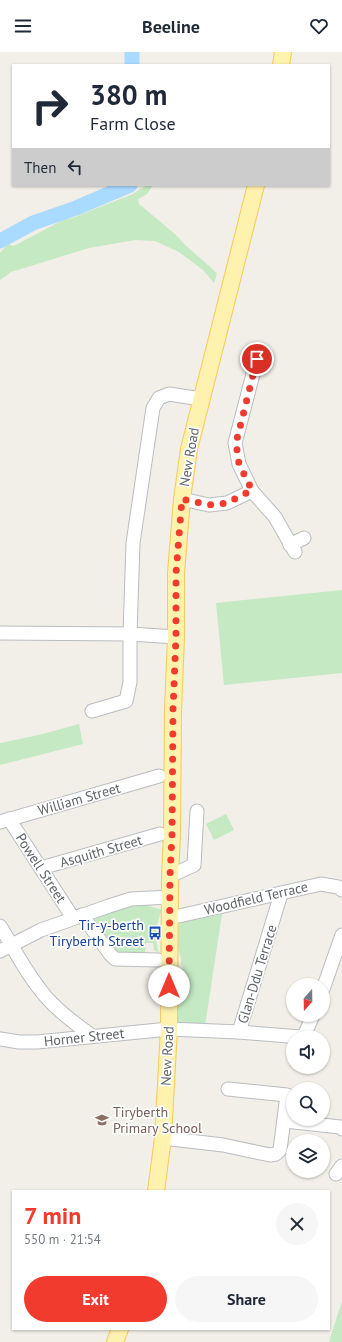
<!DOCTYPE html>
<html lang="en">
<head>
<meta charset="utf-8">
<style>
  :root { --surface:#fff; --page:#f6f6f7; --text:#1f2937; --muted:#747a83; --accent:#f13b2e }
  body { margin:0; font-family:"PT Sans",sans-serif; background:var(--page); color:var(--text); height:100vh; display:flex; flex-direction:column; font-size:15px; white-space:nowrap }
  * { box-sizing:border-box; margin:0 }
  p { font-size:13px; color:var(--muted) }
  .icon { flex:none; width:22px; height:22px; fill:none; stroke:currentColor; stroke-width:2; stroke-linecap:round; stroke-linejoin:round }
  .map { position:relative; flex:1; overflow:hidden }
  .details { position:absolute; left:12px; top:1138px; width:318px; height:140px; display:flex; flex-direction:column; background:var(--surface); border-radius:0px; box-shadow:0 1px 3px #0004 }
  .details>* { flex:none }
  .hud { position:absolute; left:12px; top:12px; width:318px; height:122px; border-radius:0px; box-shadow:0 1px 3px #0004; background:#fff; color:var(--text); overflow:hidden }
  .needle { width:26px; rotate:200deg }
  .tools { position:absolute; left:286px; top:926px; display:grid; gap:8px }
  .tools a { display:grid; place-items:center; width:44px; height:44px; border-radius:50%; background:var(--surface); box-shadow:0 1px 3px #0004; font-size:20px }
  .pin { position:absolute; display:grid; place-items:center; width:34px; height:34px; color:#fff; margin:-17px; border:2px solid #fff; border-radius:50%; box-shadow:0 1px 4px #0007 }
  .me { position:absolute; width:44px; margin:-22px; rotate:0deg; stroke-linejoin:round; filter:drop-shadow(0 0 3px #0008) }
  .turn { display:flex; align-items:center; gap:14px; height:84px; padding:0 12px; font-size:18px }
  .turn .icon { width:52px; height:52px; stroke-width:2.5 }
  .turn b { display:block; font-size:28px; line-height:34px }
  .then { display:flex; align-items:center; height:38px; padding:0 12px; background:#0003; gap:8px; font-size:15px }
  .round { display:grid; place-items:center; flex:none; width:42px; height:42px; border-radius:21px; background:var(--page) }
  .overview { display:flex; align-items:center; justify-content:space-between; height:68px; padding:0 12px }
  h1 { font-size:24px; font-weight:600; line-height:30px; color:var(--accent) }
  .button { display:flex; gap:8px; margin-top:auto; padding:8px 12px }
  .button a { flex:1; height:46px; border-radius:24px; background:var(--accent); color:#fff; font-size:16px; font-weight:600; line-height:46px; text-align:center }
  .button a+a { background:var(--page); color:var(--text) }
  header { display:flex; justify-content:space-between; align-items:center; height:52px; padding:0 12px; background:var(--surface); font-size:18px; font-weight:600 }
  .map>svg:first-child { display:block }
  .green { fill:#c4e9c3 }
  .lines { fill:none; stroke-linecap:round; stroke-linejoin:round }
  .river { stroke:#a9daff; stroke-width:15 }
  .minor-casing { stroke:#b9bdc1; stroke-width:15 }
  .major-casing { stroke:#f7ca5a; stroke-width:18 }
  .minor { stroke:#fff; stroke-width:13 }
  .major { stroke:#fff1ae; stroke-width:16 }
  .route { stroke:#f13b2e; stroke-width:7; stroke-dasharray:0 12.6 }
  .labels { text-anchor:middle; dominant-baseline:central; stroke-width:3.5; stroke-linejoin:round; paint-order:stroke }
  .street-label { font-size:14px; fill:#5e6368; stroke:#fff }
  .transit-label { font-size:14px; fill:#164399; stroke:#fff; text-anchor:end }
  .education-label { font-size:14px; fill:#785e54; stroke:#fff; text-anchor:start }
</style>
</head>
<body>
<header><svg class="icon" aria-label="menu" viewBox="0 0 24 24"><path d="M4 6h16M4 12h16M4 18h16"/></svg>Beeline<svg class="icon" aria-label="heart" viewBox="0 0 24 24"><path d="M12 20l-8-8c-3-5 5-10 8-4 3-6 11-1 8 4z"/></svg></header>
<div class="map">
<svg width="342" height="1290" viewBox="0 0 342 1290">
  <rect width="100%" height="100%" fill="#f1efe7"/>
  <g class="green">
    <path d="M 147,133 L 153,133 L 147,142 L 138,147 L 139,152 L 176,183 L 184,192 L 217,221 L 214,231 L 203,218 L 179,200 L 155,189 L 135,188 L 89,196 L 11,220 L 0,228 L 0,201 L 8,192 L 14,194 L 65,167 L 72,166 L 133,142 Z"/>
    <path d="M 342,538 L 342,621 L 224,633 L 216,551 Z"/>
    <path d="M 79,672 L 83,692 L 0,713 L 0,691 L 39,683 Z"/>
    <path d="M 226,762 L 234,778 L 214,788 L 206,772 Z"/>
    <path d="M 146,853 L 162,858 C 156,871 154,887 159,901 L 154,898 L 153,891 L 146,891 L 145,900 L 139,904 L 122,902 L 111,896 L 90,866 L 131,855 Z"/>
    <path d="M 222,862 L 205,974 L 178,972 L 177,946 L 181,938 L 182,926 L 184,926 L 184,921 L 182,920 L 183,913 L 181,913 L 181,906 L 178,896 L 179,872 L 184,870 Z"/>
    <path d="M 342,1249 L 342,1290 L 329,1290 Z"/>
  </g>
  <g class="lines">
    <g class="river">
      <path d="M 132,0 L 132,13"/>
      <path d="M 0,189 L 33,171 L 76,156 L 130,133"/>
    </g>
    <g class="minor-casing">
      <g id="minor">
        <path d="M 257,307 L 235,391 L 239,412 L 252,439 L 275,465 L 295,500"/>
        <path d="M 182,447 L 209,453 L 227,451 L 252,439"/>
        <path d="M 290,493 L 304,486"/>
        <path d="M 0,581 L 130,582 L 176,585"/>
        <path d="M 92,659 L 126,649 L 130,630 L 130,582 L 133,491 L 153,356 L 159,346 L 169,342 L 201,347"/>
        <path d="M 9,767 L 73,866"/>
        <path d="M 0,770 L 159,724"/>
        <path d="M 41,816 L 160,782"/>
        <path d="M 170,824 L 194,813 L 197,759"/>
        <path d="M 82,863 L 110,902 L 115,907 L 158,908"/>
        <path d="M 169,864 L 179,864 L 321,832 L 338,835 L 342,838"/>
        <path d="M 0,874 C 15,898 28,925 47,946 C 60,961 76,972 92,984"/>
        <path d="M 0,899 L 41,878 L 109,854 L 131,847 L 170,845"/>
        <path d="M 323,937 L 342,883"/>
        <path d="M 239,980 L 281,842"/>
        <path d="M 0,987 L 19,990 L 37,990 L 169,977 L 239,980 L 301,985 L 305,982 L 313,963"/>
        <path d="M 285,1069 L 340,1075 L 342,1077"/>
        <path d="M 163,1086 L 223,1093 L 270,1103 L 276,1102 L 280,1098 L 287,1043 L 228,1037"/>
        <path d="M 336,1122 L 342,1114"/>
      </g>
    </g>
    <g class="major-casing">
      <g id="major">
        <path d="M 281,13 L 283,0"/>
        <path d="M 156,1139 L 163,1086 L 169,977 L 170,824 L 172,783 L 173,658 L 176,585 L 176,521 L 182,447 L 189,397 L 256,133"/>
        <path d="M 115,1290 L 120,1277"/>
      </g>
    </g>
    <use href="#minor" class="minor"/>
    <use href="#major" class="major"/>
  </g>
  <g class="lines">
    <path class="route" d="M 169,934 L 170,824 L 172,783 L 173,658 L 176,584 L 176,521 L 182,447 L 209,453 L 227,451 L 252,438 L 239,412 L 236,391 L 257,307"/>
  </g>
  <defs>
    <g id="bus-bare" transform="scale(1.08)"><path d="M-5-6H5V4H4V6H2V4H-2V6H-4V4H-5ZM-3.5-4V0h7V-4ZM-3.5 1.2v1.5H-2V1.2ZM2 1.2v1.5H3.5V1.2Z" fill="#1a4fb4" stroke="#fff" stroke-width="2.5" paint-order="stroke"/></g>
    <g id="school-bare" transform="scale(1.08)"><path d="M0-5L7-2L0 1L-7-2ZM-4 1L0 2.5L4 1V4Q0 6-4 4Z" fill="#8d6e63" stroke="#fff" stroke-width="2.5" paint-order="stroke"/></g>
  </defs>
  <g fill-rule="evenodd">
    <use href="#bus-bare" x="155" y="881"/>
    <use href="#school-bare" x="102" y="1068"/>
  </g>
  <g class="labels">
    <g class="street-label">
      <text transform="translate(189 405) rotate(-80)">New Road</text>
      <text transform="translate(79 747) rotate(-16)">William Street</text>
      <text transform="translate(101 799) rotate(-16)">Asquith Street</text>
      <text transform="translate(41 816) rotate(57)">Powell Street</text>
      <text transform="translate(256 846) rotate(-13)">Woodfield Terrace</text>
      <text transform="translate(257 922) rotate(-73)">Glan-Ddu Terrace</text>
      <text transform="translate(84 985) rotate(-6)">Horner Street</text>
      <text transform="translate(167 1004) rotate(-87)">New Road</text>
    </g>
    <g class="transit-label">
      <text x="144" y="873">Tir-y-berth<tspan x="144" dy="16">Tiryberth Street</tspan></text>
    </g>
    <g class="education-label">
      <text x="113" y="1060">Tiryberth<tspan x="113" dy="16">Primary School</tspan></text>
    </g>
  </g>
</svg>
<div class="tools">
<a><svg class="needle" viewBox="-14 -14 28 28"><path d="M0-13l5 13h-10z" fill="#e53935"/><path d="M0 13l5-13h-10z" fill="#747a83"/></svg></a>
<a><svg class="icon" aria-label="sound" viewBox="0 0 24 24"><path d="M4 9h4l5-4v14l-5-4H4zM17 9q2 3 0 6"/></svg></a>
<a><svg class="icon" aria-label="search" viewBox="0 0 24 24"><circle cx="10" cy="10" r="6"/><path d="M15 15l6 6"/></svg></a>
<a><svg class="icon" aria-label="layers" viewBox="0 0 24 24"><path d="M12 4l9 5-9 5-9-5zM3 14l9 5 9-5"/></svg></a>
</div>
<div class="pin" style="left:257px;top:307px;background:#d93025"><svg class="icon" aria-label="arrive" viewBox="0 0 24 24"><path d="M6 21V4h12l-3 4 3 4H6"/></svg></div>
<svg class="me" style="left:169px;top:934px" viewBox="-20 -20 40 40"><circle r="19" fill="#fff"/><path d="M0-13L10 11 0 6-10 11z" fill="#f13b2e"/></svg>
<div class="hud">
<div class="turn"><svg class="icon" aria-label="right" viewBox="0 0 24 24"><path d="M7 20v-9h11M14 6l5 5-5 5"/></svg><div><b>380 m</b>Farm Close</div></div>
<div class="then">Then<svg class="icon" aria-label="left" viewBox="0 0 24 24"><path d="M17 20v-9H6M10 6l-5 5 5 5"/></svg></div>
</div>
<section class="details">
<div class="overview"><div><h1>7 min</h1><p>550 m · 21:54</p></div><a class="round"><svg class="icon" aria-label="close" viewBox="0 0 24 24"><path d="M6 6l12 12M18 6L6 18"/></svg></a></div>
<div class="button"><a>Exit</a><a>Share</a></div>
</section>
</div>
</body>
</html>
